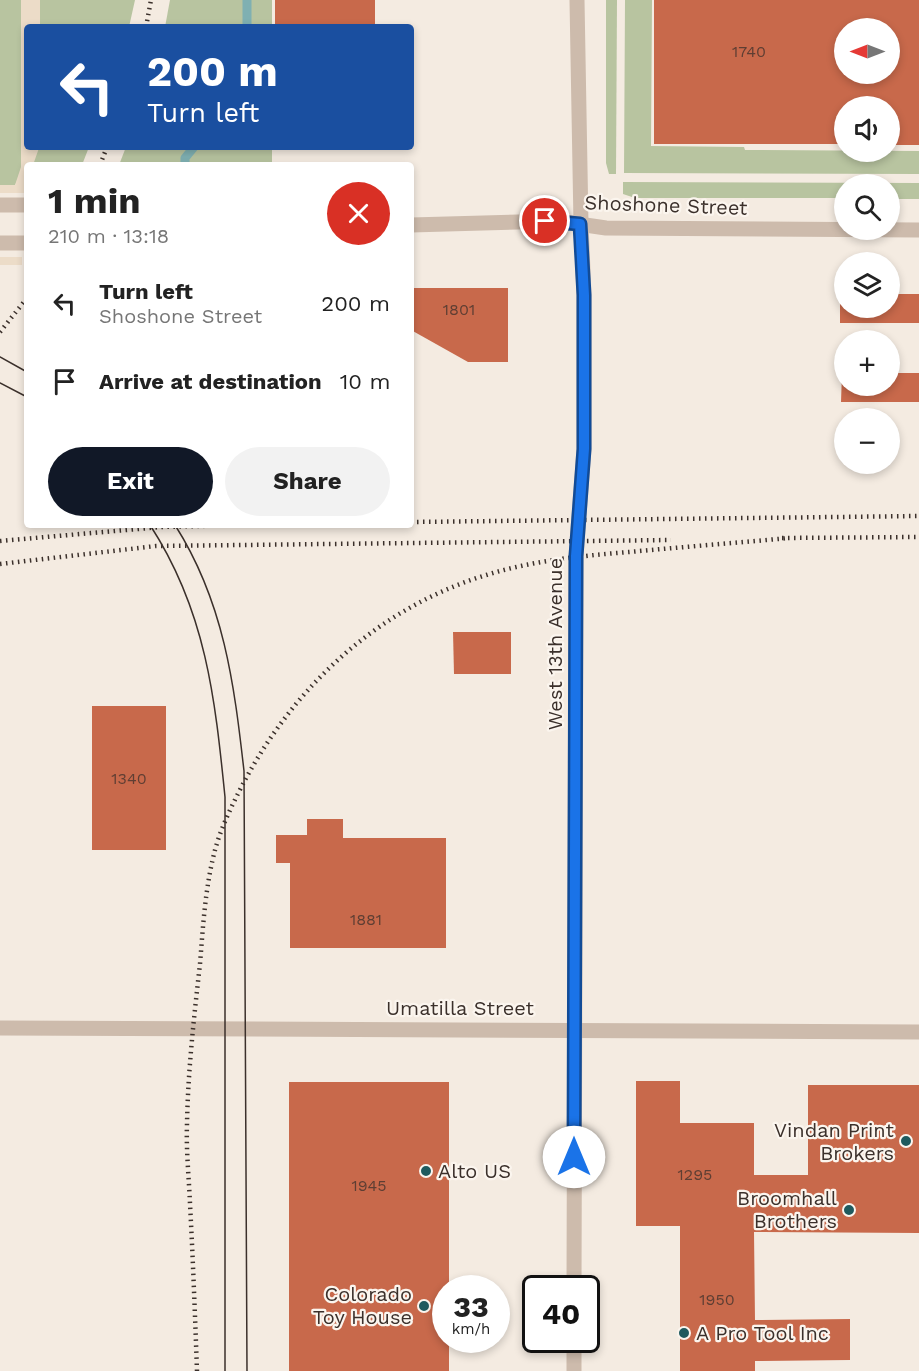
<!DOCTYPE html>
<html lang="en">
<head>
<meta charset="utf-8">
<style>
  :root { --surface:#fff; --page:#f2f2f2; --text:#222; --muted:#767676; --accent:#111827 }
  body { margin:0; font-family:"Work Sans",sans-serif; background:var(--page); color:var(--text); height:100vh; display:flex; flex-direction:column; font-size:22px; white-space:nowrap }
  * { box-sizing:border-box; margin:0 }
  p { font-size:20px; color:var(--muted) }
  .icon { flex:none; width:33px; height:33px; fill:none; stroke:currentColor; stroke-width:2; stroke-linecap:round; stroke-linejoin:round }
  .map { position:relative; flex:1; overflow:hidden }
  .panel { position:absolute; left:24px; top:162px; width:390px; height:366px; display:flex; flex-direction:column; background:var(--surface); border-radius:6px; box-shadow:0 3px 9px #0003 }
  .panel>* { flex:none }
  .guide { position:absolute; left:24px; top:24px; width:390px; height:126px; border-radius:6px; box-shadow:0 3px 9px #0003; background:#1a4fa0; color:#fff; overflow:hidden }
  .needle { width:39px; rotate:270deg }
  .buttons { position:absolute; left:834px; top:18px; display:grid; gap:12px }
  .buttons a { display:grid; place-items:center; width:66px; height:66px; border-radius:50%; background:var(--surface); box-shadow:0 3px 9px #0003; font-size:30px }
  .speed { position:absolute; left:432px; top:1275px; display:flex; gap:12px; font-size:30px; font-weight:700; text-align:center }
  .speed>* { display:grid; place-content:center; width:78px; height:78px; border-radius:50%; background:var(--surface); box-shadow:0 3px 9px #0003; line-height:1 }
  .speed small { font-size:15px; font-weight:400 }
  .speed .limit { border:3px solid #111; border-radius:9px; background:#fff; color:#111 }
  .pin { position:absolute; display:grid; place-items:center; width:51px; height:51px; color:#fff; margin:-26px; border:3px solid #fff; border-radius:50%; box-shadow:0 2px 6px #0007 }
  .me { position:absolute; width:66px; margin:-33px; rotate:0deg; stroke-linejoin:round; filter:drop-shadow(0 0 4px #0008) }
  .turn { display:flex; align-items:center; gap:21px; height:126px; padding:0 24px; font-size:27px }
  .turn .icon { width:78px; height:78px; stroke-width:2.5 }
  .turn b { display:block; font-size:42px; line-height:51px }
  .round { display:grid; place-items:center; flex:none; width:63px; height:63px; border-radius:32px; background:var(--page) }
  .head { display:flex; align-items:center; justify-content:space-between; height:102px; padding:0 24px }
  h1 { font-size:36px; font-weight:700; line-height:45px }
  .primary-button { display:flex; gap:12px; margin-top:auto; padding:12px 24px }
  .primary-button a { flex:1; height:69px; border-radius:36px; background:var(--accent); color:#fff; font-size:24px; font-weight:700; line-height:69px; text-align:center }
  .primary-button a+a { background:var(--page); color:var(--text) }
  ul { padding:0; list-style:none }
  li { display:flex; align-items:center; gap:18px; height:78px; padding:0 24px }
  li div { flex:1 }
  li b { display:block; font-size:22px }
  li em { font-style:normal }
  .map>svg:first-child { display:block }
  .green { fill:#b8c4a0 }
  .plaza { fill:#ecdcc8 }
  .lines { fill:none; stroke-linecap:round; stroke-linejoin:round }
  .stream { stroke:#7fb0b2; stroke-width:9 }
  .building { fill:#c8694b; fill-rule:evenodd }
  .minor { stroke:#cdbbac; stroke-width:15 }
  .tram { stroke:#3b302b; stroke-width:1.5 }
  .rail { stroke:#3b302b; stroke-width:4.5; stroke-dasharray:1.5 4.5; stroke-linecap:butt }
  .route-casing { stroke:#114b97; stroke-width:15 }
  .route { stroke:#1a73e8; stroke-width:10 }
  .poi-dot { fill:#1f5a5e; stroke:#fbf5ee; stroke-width:2 }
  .labels { text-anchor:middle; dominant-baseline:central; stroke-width:4.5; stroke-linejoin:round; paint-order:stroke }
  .number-label { font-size:16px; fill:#5e3e33 }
  .street-label { font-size:20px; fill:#3b302b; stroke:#fbf5ee }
  .poi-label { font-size:20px; fill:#3b302b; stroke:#fbf5ee; text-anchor:end }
</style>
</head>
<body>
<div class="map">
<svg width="919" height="1371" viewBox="0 0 919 1371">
  <rect width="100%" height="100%" fill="#f4ebe1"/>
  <g class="green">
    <path d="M 0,0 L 135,0 L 129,27 L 27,27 L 27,147 L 89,147 L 82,165 L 27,165 L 15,185 L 0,185 Z"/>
    <path d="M 170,0 L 272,0 L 272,27 L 165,27 Z"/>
    <path d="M 606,0 L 617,0 L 616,174 L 609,174 L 606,163 Z"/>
    <path d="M 625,0 L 652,0 L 651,146 L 744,147 L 745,150 L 919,151 L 919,174 L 624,173 Z"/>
    <path d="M 126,147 L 272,147 L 272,165 L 119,165 Z"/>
    <path d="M 623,182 L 919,183 L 919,199 L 890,199 L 890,184 L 844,184 L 844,198 L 635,198 L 623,194 Z"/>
  </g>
  <g class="plaza">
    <path d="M 21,0 L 40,0 L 40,27 L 27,27 L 27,147 L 39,148 L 33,165 L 27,165 L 27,193 L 0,193 L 0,185 L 15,185 L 21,167 Z"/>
    <rect x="0" y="257" width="22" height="8"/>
  </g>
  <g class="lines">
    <g class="stream">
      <path d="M 247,0 L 247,27"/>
      <path d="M 185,165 L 185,158 L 194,147"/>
    </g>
  </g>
  <g class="building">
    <rect x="275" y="0" width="100" height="27"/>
    <path d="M 654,0 L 919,0 L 919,145 L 890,145 L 890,106 L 844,106 L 844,144 L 654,144 ZM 844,28 L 890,28 L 890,74 L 844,74 Z"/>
    <path d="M 411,288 L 508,288 L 508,362 L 468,362 L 411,330 Z"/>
    <path d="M 840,294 L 844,294 L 844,308 L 890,308 L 890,294 L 919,294 L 919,323 L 840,323 Z"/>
    <path d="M 842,373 L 844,373 L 844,386 L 890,386 L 890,373 L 919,373 L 919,402 L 841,402 Z"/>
    <path d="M 453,632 L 511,632 L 511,674 L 454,674 Z"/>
    <rect x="92" y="706" width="74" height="144"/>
    <path d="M 307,819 L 343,819 L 343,838 L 446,838 L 446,948 L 290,948 L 290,863 L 276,863 L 276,835 L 307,835 Z"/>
    <path d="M 636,1081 L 680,1081 L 680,1123 L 754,1123 L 754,1175 L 808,1175 L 808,1085 L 919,1085 L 919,1233 L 754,1232 L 755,1320 L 850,1319 L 850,1360 L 755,1361 L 755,1371 L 680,1371 L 680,1226 L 636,1226 Z"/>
    <path d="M 289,1082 L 449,1082 L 449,1288 L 446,1288 L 446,1340 L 449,1340 L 449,1371 L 289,1371 Z"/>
  </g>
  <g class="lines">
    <g class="minor">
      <path d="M 0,205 L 27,205"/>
      <path d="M 411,225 L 558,221 L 606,228 L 919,230"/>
      <path d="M 0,243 L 27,243"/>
      <path d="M 0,1028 L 919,1032"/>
      <path d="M 574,1288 L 576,556 L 584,449 L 584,295 L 581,224 L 577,0"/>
      <path d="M 574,1340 L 574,1371"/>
    </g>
    <g class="tram">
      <path d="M 0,357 L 27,372"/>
      <path d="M 0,383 L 27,397"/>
      <path d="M 150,525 C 206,611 215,698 225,797 L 225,1371"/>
      <path d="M 175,525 C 224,602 234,683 244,771 L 247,1371"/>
    </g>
    <g class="rail">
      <path d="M 146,27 L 151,0"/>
      <path d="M 100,165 L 107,147"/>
      <path d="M 0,332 L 27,298"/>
      <path d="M 411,522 L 919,516"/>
      <path d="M 782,538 L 919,537"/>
      <path d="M 0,541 L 161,527 L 239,525"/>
      <path d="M 0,564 L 156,546 L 671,540"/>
      <path d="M 197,1371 C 195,1315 193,1260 190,1204 C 189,1178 186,1151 187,1124 C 188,1070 194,1017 200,964 C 203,927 205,890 214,854 C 220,829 233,803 245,780 C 297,684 378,609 483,576 C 530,561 579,556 629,552 C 682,547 735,543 789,538"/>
    </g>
  </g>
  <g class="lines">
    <g class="route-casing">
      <path id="route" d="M 545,221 L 580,224 L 584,295 L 584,449 L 576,556 L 574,1157"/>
    </g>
    <use href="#route" class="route"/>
  </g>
  <g class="poi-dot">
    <circle cx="906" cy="1141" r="6"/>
    <circle cx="426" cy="1171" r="6"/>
    <circle cx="849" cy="1210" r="6"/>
    <circle cx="424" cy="1306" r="6"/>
    <circle cx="684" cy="1333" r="6"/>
  </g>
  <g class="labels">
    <g class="number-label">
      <text x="749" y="51">1740</text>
      <text x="459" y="309">1801</text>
      <text x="129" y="778">1340</text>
      <text x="366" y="919">1881</text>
      <text x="695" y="1174">1295</text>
      <text x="369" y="1185">1945</text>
      <text x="717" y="1299">1950</text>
    </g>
    <g class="street-label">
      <text transform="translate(666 205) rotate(2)">Shoshone Street</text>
      <text transform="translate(555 644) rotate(-90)">West 13th Avenue</text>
      <text x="460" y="1008">Umatilla Street</text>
    </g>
    <g class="poi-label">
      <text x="894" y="1130">Vindan Print<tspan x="894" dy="23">Brokers</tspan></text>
      <text x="438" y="1171" text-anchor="start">Alto US</text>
      <text x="837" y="1198">Broomhall<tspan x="837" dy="23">Brothers</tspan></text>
      <text x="412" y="1294">Colorado<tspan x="412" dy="23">Toy House</tspan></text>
      <text x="696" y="1333" text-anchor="start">A Pro Tool Inc</text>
    </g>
  </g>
</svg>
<div class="buttons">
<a><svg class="needle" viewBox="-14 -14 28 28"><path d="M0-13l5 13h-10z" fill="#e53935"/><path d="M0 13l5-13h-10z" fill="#767676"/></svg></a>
<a><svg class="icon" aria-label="sound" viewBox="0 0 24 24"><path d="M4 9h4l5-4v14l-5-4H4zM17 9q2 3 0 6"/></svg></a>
<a><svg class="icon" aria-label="search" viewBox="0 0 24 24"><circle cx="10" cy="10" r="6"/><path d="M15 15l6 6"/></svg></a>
<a><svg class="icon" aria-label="layers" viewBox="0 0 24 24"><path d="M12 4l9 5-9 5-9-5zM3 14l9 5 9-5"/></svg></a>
<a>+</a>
<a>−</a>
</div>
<div class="speed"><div>33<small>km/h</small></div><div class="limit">40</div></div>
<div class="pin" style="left:545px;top:221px;background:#d93025"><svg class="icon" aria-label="arrive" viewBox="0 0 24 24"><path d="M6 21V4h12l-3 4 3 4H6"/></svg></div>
<svg class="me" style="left:574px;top:1157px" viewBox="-20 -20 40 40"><circle r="19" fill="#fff"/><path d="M0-13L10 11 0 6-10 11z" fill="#1a73e8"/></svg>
<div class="guide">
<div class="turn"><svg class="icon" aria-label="left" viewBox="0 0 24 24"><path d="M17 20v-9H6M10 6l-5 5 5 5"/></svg><div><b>200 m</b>Turn left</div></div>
</div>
<section class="panel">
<div class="head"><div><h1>1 min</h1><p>210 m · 13:18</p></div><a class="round" style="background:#d93025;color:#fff"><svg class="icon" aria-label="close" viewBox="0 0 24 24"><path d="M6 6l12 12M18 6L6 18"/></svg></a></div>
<ul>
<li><svg class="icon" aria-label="left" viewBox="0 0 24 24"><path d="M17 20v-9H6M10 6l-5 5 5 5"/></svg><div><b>Turn left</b><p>Shoshone Street</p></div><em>200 m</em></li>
<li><svg class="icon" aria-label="arrive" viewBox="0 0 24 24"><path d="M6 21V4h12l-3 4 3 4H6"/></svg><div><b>Arrive at destination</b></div><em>10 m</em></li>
</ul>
<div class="primary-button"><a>Exit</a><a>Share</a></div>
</section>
</div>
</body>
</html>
